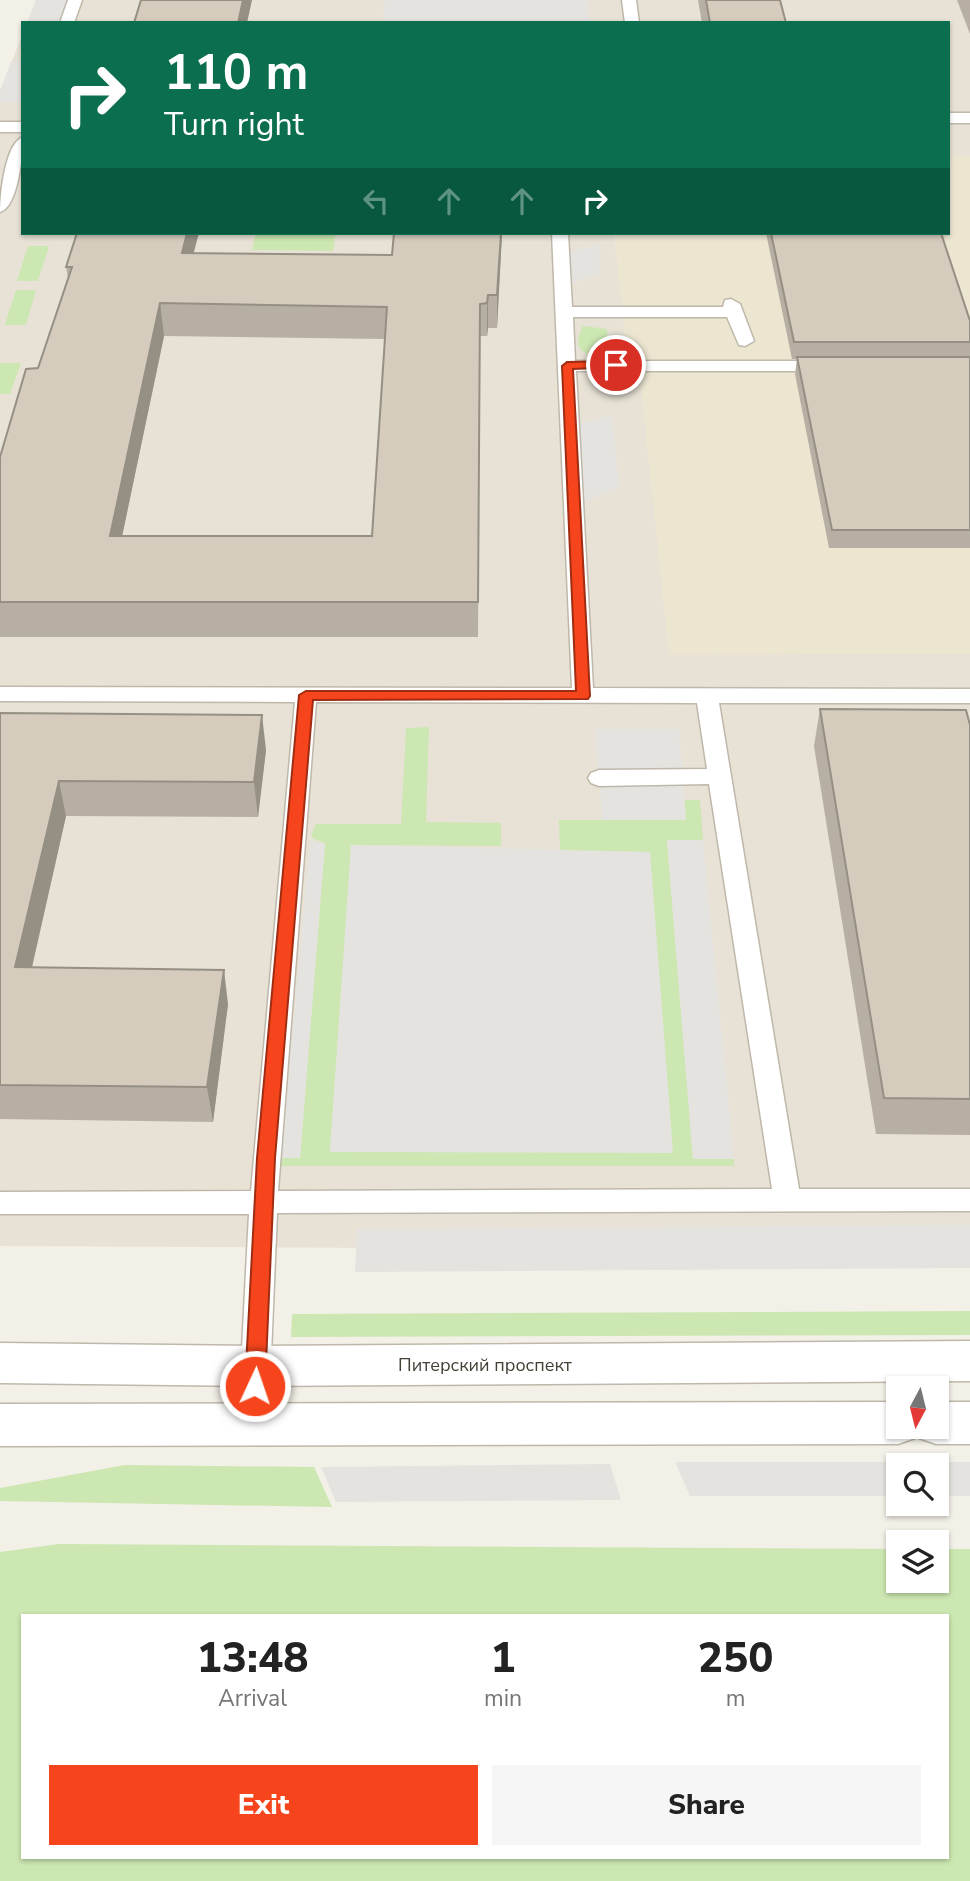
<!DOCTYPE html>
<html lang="en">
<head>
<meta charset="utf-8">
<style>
  :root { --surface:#fff; --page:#f6f6f6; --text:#222; --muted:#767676; --accent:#f6451c }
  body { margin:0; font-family:"Nunito Sans",sans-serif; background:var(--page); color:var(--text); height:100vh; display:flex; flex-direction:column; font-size:26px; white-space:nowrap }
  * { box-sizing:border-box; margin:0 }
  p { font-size:23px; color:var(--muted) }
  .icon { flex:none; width:38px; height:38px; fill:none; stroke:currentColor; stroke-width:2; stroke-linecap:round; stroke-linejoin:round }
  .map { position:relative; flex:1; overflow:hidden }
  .details { position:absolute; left:21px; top:1614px; width:928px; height:245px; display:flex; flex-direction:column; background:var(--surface); border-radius:0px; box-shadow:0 2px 5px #0004 }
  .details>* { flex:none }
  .hud { position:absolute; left:21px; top:21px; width:929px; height:214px; border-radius:0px; box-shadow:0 2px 5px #0004; background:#0b6e4f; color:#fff; overflow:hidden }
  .needle { width:46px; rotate:187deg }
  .tools { position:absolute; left:886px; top:1376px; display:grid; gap:14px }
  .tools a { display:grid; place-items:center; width:63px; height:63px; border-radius:0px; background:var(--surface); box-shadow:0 2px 5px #0004; font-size:35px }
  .pin { position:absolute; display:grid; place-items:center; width:60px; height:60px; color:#fff; margin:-30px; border:4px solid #fff; border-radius:50%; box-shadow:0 2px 7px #0007 }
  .me { position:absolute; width:77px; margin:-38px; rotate:3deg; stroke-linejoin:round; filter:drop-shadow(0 0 5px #0008) }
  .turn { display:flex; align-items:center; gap:24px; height:147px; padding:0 28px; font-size:32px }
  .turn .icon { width:91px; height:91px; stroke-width:2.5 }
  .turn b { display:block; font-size:49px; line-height:60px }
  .lanes { display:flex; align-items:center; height:66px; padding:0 28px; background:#0003; justify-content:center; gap:35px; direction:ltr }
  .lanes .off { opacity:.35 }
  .eta { display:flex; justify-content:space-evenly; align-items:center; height:119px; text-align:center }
  .eta b { font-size:42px; font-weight:800; line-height:49px }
  .primary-button { display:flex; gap:14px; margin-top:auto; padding:14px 28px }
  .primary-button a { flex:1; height:80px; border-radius:0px; background:var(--accent); color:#fff; font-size:28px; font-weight:800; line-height:80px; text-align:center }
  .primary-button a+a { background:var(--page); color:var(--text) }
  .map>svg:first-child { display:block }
  .residential { fill:#e7e2d5 }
  .education { fill:#ece6d1 }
  .green { fill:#cce7b1; fill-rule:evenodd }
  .parking { fill:#e5e3df }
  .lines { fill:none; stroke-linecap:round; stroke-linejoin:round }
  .lane-casing { stroke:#bfb8aa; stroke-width:3 }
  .street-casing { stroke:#bfb8aa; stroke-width:3 }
  .lane { fill:#fff; fill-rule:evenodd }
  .street { fill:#fff; fill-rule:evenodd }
  .wall { fill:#b7afa3; fill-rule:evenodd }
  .shaded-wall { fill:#958f84 }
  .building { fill:#d5ccbd; stroke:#958f84; stroke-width:2; fill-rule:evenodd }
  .route { fill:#f6451c; stroke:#a02d12; stroke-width:2 }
  .labels { text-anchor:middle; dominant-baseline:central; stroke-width:6; stroke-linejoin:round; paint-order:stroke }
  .street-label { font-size:18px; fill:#464136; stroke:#fff }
</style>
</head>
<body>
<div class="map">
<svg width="970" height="1881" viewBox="0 0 970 1881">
  <rect width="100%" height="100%" fill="#f3f0e7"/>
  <path class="residential" d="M 36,0 L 970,0 L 970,1251 L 0,1246 L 0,91 L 23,33 L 23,233 L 948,233 L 948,23 L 27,23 Z"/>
  <path class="education" d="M 949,156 L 970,156 L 970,654 L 669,655 L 639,366 L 627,356 L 614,233 L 948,233 Z"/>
  <g class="green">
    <path d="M 256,233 L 336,233 L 333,251 L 252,250 Z"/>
    <path d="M 28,246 L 49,246 L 38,281 L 17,281 Z"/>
    <path d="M 16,290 L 36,290 L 26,325 L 5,325 Z"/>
    <path d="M 583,326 L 607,329 L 608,356 C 585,355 570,353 583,326 Z"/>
    <path d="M 0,363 L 21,363 L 10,394 L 0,394 Z"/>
    <path d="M 429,727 L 426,822 L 501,823 L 501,846 L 352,845 L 330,1151 L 650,852 L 560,851 L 559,820 L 686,820 L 684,800 L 700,800 L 703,840 L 667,840 L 693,1159 L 734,1159 L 734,1166 L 281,1166 L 270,1158 L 300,1158 L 325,843 L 314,839 L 311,835 L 316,824 L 401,824 L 406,728 Z"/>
    <path d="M 970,1311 L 970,1335 L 291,1337 L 292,1314 Z"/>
    <path d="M 125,1465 L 314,1467 L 332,1507 L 0,1501 L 0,1488 Z"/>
    <path d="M 59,1544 L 898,1549 L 898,1580 L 936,1580 L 936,1549 L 970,1549 L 970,1881 L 0,1881 L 0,1552 ZM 23,1615 L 947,1615 L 947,1857 L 23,1857 Z"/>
  </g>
  <g class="parking">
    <path d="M 36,0 L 75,0 L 67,23 L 27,23 Z"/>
    <path d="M 385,0 L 588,0 L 590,23 L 382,23 Z"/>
    <path d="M 11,62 L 23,62 L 23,102 L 0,102 L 0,91 Z"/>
    <path d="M 599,244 L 600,272 L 564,288 L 561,255 Z"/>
    <path d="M 612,415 L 619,486 L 572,509 L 571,427 Z"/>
    <path d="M 594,729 L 679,729 L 686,820 L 603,820 Z"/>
    <path d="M 667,840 L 703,840 L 734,1159 L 693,1159 Z"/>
    <path d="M 310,842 L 325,843 L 300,1158 L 281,1158 Z"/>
    <path d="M 351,845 L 650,852 L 673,1153 L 330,1152 Z"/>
    <path d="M 970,1225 L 970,1268 L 355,1272 L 357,1229 Z"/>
    <path d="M 675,1462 L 970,1462 L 970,1496 L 936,1496 L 936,1465 L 898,1465 L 898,1496 L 690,1496 Z"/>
    <path d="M 610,1464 L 621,1500 L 336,1502 L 321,1467 Z"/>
  </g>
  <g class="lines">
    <g class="lane-casing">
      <g id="lane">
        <path d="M 68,0 L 82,0 L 74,23 L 60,23 Z"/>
        <path d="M 622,0 L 636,0 L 639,23 L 625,23 Z"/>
        <rect x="948" y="113" width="22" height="10"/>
        <rect x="0" y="122" width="23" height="10"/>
        <path d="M 23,137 C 23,154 18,207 0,212 C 0,195 5,143 23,137 Z"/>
        <path d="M 552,233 L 568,233 L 572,307 L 723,307 L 725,300 L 731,299 L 740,304 L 754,341 L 745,346 L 739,345 L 727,317 L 573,317 L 575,361 L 829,361 L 838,366 L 829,371 L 576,371 L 593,688 L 970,689 L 970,703 L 719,703 L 799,1189 L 970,1189 L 970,1211 L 277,1213 L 268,1425 L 264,1435 L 253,1439 L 242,1435 L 238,1425 L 249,1214 L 0,1214 L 0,1192 L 251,1191 L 295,702 L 0,701 L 0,687 L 572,688 ZM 316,702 L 697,703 L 707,769 L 599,770 L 591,773 L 588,778 L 591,783 L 599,786 L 709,784 L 772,1189 L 278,1191 Z"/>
      </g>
    </g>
    <g class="street-casing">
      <g id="street">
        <path d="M 970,1341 L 970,1381 L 256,1386 L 0,1383 L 0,1343 L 256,1346 Z"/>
        <path d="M 898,1402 L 898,1426 L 936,1426 L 936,1402 L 970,1402 L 970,1444 L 936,1444 L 919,1438 L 917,1433 L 915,1438 L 898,1444 L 0,1446 L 0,1404 Z"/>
      </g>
    </g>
    <use href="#lane" class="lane"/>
    <use href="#street" class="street"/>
  </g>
  <g class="wall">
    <path d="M 698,0 L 780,0 L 786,23 L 702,23 Z"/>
    <path d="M 957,0 L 970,0 L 970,34 Z"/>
    <path d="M 502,233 L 497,328 L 488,328 L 487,336 L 480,336 L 478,637 L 0,637 L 0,457 L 38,368 L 68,278 L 66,267 L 194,253 L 392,255 ZM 164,336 L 385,339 L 372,536 L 122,536 Z"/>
    <path d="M 766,233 L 941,233 L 970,321 L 970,548 L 829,548 L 795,374 L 797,359 L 792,359 Z"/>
    <path d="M 820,709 L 970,725 L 970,1135 L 876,1134 L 814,746 Z"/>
    <path d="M 0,713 L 266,750 L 258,817 L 66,816 L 32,967 L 228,1004 L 213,1122 L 0,1119 Z"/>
  </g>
  <g class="shaded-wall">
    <path d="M 243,0 L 252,0 L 247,23 L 238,23 Z"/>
    <path d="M 187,233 L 199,233 L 185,285 L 182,253 Z"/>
    <path d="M 501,233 L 502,233 L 497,328 L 497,295 Z"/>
    <path d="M 488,295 L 488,328 L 487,336 L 487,303 Z"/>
    <path d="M 160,303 L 164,336 L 115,570 L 110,536 Z"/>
    <path d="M 262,715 L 266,750 L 258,817 L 254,782 Z"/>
    <path d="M 59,781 L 66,816 L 24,1002 L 15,967 Z"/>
    <path d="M 224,970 L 228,1004 L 213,1122 L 207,1087 Z"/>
  </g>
  <g class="building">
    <path d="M 141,0 L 243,0 L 238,23 L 134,23 Z"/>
    <path d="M 706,0 L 780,0 L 786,23 L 710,23 Z"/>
    <path d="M 77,233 L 187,233 L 182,253 L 392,255 L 394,233 L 501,233 L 497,295 L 488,295 L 487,303 L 480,304 L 478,602 L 0,602 L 0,457 L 26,369 L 38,368 L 72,267 L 66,267 ZM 160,303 L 387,307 L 372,536 L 110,536 Z"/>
    <path d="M 771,233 L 941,233 L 970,321 L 970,342 L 794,342 Z"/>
    <path d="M 797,357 L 970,357 L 970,530 L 832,530 Z"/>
    <path d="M 820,709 L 966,710 L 970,725 L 970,1099 L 884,1098 Z"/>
    <path d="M 0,713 L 262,715 L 254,782 L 59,781 L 15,967 L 224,970 L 207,1087 L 0,1085 Z"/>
  </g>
  <path class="route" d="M 616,361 L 622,365 L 620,367 L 573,369 L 590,696 L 588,699 L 313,700 L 275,1158 L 265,1386 L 262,1392 L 255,1394 L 248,1392 L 245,1386 L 257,1158 L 299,695 L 306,691 L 576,691 L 562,366 L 567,362 Z"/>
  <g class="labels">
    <g class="street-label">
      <text x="485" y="1365">Питерский проспект</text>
    </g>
  </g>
</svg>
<div class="tools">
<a><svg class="needle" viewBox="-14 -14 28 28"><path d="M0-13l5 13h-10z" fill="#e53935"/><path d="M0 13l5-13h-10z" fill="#767676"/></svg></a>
<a><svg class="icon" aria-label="search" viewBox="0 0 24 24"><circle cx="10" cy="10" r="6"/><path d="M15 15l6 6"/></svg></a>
<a><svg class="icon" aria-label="layers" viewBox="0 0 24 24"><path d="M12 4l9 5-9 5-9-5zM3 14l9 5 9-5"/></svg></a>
</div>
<div class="pin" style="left:616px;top:365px;background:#d93025"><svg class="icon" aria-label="arrive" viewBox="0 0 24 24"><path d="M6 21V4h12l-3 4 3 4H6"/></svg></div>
<svg class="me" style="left:255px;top:1386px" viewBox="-20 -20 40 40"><circle r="17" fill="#f6451c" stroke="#fff" stroke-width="3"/><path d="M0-11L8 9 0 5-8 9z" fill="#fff"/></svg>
<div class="hud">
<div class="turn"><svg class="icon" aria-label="right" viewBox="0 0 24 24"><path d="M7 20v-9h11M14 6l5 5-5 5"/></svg><div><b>110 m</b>Turn right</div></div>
<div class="lanes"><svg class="icon off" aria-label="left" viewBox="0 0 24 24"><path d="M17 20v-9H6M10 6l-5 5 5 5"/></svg><svg class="icon off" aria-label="ahead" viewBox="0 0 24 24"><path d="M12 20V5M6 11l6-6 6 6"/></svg><svg class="icon off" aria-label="ahead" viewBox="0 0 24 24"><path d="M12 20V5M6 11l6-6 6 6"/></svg><svg class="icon" aria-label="right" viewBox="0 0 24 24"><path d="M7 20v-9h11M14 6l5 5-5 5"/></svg></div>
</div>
<section class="details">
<div class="eta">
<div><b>13:48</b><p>Arrival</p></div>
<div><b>1</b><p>min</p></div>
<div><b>250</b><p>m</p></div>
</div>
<div class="primary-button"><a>Exit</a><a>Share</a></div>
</section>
</div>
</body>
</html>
